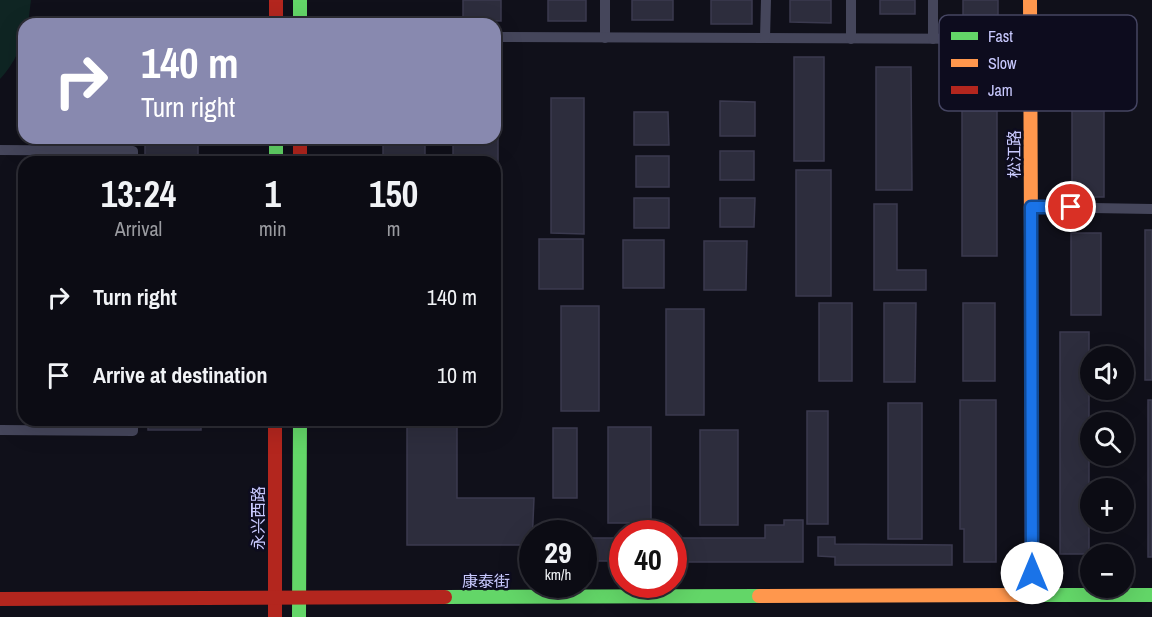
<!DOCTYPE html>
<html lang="en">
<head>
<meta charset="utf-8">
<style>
  :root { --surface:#0c0c14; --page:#15151d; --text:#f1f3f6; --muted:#9a9ba0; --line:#2c2c34 }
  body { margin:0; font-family:"Archivo Narrow","Noto Sans SC",sans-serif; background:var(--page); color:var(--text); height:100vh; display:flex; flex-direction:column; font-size:22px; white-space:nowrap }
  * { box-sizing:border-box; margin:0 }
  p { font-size:20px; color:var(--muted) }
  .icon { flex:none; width:33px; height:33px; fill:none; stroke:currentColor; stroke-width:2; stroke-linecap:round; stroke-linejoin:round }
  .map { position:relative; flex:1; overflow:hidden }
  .drawer { position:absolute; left:18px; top:156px; width:483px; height:270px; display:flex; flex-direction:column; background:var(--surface); border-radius:18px; box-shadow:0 6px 24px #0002,0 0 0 2px var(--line) }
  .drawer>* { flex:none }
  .banner { position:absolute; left:18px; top:18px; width:483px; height:126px; border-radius:18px; box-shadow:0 6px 24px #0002,0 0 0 2px var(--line); background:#8889af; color:#fff; overflow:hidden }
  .buttons { position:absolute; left:1080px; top:346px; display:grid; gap:12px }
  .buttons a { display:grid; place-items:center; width:54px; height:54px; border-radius:50%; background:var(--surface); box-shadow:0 6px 24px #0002,0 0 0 2px var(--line); font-size:30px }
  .speed { position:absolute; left:519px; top:520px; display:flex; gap:12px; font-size:30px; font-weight:700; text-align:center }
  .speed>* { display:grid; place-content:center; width:78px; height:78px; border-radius:50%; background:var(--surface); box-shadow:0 6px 24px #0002,0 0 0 2px var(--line); line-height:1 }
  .speed small { font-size:15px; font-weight:400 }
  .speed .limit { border:9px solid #d22; background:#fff; color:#111 }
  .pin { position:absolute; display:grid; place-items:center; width:51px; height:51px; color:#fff; margin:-26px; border:3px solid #fff; border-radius:50%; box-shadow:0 2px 6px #0007 }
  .me { position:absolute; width:66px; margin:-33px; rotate:0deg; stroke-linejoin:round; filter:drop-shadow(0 0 4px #0008) }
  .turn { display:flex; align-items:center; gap:21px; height:126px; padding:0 24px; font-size:27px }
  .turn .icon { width:78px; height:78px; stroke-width:2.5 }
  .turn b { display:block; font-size:42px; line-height:51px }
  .eta { display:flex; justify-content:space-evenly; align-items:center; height:102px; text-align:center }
  .eta b { font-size:36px; font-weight:700; line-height:42px }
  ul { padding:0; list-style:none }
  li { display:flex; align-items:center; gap:18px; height:78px; padding:0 24px }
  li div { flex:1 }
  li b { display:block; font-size:22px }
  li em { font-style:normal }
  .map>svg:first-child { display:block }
  .green { fill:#0f2523 }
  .building { fill:#2d2d3d; stroke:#3b3a4f; stroke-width:1.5 }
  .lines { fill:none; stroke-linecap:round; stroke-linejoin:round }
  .lane { stroke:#45465b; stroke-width:10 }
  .fast { stroke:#63d668; stroke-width:14 }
  .slow { stroke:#ff974d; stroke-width:14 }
  .jam { stroke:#b3261e; stroke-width:14 }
  .route-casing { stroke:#114b97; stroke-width:15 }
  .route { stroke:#1a73e8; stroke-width:10 }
  .labels { text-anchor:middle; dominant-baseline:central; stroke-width:5; stroke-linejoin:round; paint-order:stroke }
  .street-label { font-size:16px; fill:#c9caff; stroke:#0d0c1e }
  .key { fill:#0d0c1e; stroke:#454562; stroke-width:1.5 }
  .key-label { font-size:16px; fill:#c9caff }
</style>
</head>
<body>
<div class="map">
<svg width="1152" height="617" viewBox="0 0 1152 617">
  <rect width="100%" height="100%" fill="#10101a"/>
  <path class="green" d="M 0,0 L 31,0 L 28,24 L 24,24 C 24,45 14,64 0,79 Z"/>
  <g class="building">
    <path d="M 463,0 L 501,0 L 501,21 L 463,20 Z"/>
    <rect x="548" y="0" width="38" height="21"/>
    <rect x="632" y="0" width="41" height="20"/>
    <rect x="711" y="0" width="41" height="24"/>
    <path d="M 790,0 L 831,0 L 831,23 L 790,22 Z"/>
    <rect x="880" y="0" width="35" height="14"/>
    <rect x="963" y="0" width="35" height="16"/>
    <rect x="1072" y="25" width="32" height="172"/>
    <rect x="495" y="55" width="3" height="55"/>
    <rect x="794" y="57" width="30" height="104"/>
    <rect x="962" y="58" width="35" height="198"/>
    <path d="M 876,67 L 911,67 L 912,190 L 876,190 Z"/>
    <path d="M 551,98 L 584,98 L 584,234 L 551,233 Z"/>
    <path d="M 720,101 L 755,102 L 755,136 L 720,136 Z"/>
    <path d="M 634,112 L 668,112 L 669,145 L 634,145 Z"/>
    <path d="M 495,120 L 498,120 L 498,169 L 495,169 L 495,162 L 453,162 L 453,138 L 495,138 Z"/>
    <rect x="145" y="138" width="53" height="24"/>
    <rect x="383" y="138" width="42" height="24"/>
    <rect x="720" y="151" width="34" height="29"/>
    <rect x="636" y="156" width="33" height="31"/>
    <rect x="796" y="170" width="35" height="126"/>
    <rect x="495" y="178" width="3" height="50"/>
    <rect x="634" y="198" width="35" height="30"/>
    <path d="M 720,198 L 755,198 L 754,227 L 720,227 Z"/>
    <path d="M 874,204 L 897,204 L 897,270 L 926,270 L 926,290 L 874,290 Z"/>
    <rect x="1145" y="230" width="7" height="150"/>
    <rect x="1071" y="233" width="30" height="82"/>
    <rect x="495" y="239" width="3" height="49"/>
    <rect x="539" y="239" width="44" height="50"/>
    <rect x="623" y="240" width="41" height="48"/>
    <path d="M 704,241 L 747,241 L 746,290 L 704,290 Z"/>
    <rect x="819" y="303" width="33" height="78"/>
    <path d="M 884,303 L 916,303 L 915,382 L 884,382 Z"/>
    <rect x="963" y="303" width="32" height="78"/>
    <rect x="561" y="306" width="38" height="105"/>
    <rect x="666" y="309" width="38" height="106"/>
    <rect x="1060" y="332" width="29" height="222"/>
    <path d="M 960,400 L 996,400 L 996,562 L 964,562 L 964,529 L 960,529 Z"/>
    <rect x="1148" y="400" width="4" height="157"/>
    <rect x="888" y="403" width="34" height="136"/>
    <rect x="807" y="411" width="21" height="113"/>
    <rect x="148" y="420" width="53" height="10"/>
    <path d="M 407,420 L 457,420 L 457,498 L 534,498 L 532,545 L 407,545 Z"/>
    <rect x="608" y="427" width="43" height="96"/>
    <rect x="553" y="428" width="24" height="70"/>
    <rect x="700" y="430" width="38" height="95"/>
    <path d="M 784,520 L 803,520 L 803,562 L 674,562 L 674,538 L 765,538 L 765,525 L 784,525 Z"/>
    <path d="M 818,537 L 835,537 L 835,544 L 952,545 L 952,565 L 835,565 L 835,557 L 818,556 Z"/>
    <rect x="584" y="538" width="38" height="23"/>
  </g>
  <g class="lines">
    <g class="lane">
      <path d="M 605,0 L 605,38"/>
      <path d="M 495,37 L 1030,39"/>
      <path d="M 765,38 L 766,0"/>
      <path d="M 851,39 L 851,0"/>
      <path d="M 933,39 L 933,0"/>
      <path d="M 0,150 L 133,151 L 133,162"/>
      <path d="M 1032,207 L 1152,209"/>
      <path d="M 0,430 L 133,431 L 133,420"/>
    </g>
    <g class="fast">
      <path d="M 300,0 L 300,24"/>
      <path d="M 276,138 L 276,162"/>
      <path d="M 1035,595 L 1152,595"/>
      <path d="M 445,597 L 759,596"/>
      <path d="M 299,617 L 300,420"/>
    </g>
    <g class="slow">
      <path d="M 1030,0 L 1031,240"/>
      <path d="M 759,596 L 1035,595"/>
    </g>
    <g class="jam">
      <path d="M 276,0 L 276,24"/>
      <path d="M 300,138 L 300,162"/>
      <path d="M 1031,240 L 1032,596"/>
      <path d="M 275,420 L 275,616"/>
      <path d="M 0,599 L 445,597"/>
    </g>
  </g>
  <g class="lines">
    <g class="route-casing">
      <path id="route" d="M 1032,573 L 1031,207 L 1071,207"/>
    </g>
    <use href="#route" class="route"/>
  </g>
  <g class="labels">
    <g class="street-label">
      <text transform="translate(1014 154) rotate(-90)">松江路</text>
      <text transform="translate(258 518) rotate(-90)">永兴西路</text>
      <text x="486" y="581">康泰街</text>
    </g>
  </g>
  <rect x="939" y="15" width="198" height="96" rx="9" class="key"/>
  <rect x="951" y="32" width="27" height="8" fill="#63d668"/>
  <rect x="951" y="59" width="27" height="8" fill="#ff974d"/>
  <rect x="951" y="86" width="27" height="8" fill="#b3261e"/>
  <g class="key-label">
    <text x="988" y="42">Fast</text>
    <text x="988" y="69">Slow</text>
    <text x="988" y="96">Jam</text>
  </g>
</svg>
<div class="buttons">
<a><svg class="icon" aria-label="sound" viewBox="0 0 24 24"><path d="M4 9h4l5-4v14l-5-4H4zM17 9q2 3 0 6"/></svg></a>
<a><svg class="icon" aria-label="search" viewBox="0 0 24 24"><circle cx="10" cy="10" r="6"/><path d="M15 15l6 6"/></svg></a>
<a>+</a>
<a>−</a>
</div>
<div class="speed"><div>29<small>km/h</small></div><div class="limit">40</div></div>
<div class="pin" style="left:1071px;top:207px;background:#d93025"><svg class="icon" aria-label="arrive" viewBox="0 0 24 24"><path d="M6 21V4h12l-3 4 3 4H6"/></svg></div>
<svg class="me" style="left:1032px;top:573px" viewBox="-20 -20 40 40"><circle r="19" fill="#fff"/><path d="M0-13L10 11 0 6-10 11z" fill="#1a73e8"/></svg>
<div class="banner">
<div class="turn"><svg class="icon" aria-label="right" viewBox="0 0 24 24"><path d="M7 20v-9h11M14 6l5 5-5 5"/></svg><div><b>140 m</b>Turn right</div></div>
</div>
<section class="drawer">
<div class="eta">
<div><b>13:24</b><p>Arrival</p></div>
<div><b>1</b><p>min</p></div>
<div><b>150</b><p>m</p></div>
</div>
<ul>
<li><svg class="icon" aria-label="right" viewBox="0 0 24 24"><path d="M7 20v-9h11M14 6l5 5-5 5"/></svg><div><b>Turn right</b></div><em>140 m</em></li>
<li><svg class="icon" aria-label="arrive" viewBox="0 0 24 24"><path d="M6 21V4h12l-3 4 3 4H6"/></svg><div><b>Arrive at destination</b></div><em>10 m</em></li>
</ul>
</section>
</div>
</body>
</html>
